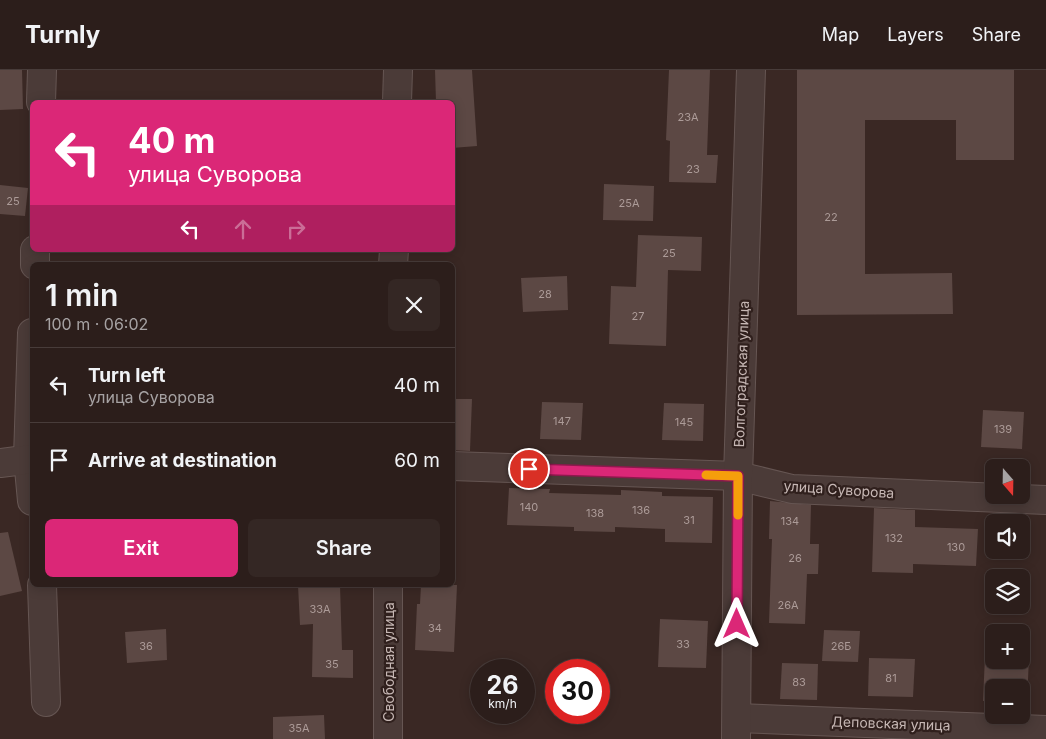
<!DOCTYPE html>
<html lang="en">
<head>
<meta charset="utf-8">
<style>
  :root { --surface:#2c1e1b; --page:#342724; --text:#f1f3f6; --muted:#a6a2a3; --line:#483c3a; --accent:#db2777 }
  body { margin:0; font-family:Inter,sans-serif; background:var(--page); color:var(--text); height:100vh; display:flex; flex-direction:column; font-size:19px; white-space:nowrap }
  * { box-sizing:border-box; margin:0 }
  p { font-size:16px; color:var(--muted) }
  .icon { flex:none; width:28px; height:28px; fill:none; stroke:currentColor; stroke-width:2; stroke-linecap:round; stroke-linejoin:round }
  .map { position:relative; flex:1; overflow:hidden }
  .side { position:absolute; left:30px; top:192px; width:425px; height:325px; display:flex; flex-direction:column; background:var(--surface); border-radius:8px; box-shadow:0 2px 12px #0003,0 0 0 1px var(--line) }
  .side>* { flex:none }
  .top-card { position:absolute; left:30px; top:30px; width:425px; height:152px; border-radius:8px; box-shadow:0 2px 12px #0003,0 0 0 1px var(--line); background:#db2777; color:#fff; overflow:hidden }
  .needle { width:32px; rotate:160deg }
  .fabs { position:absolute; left:985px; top:389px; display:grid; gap:10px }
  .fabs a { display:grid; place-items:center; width:45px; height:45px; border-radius:8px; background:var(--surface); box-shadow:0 2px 12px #0003,0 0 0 1px var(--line); font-size:25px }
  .speed { position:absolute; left:470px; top:589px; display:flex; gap:10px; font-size:25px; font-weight:700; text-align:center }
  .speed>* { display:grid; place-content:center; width:65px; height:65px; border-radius:50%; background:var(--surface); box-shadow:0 2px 12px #0003,0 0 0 1px var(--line); line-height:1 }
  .speed small { font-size:12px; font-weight:400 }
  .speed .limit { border:8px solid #d22; background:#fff; color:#111 }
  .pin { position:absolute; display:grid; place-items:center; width:42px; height:42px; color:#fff; margin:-21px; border:2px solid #fff; border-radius:50%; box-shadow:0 1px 5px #0007 }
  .me { position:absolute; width:55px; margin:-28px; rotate:0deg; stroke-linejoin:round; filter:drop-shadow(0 0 4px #0008) }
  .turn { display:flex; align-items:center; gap:18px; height:105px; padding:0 15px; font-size:22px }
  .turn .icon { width:65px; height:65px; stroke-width:2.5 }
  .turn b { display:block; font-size:35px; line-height:42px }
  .lanes { display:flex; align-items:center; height:48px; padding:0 15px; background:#0003; justify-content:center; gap:25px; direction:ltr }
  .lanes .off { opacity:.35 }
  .round { display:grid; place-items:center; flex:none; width:52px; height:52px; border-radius:8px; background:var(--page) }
  .summary { display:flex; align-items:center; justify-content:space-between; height:85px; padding:0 15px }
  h1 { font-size:30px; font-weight:600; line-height:38px }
  .button { display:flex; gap:10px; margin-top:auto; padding:10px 15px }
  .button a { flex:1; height:58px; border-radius:8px; background:var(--accent); color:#fff; font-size:20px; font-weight:600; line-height:58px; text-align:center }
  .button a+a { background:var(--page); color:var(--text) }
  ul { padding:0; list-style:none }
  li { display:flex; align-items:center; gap:15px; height:75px; padding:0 15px; border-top:1px solid var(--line) }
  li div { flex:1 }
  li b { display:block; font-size:19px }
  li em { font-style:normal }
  header { display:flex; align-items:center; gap:30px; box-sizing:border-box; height:70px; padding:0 25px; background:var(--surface); border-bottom:1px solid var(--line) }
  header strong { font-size:24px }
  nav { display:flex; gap:28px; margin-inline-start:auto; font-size:18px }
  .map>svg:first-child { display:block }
  .building { fill:#5c4844 }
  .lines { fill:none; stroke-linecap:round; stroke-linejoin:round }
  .street-casing { stroke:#665653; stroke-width:30 }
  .street { stroke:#4b3b38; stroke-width:28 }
  .route-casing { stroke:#8e194d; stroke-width:12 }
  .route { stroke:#db2777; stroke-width:9 }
  .slow { stroke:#f59e0b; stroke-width:9 }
  .labels { text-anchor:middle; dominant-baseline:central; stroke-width:4.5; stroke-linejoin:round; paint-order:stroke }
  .number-label { font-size:11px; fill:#ac9b98 }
  .street-label { font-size:14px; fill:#c6b7b4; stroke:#30201d }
</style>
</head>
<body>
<header>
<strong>Turnly</strong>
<nav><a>Map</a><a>Layers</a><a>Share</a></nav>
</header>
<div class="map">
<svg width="1046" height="669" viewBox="0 0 1046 669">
  <rect width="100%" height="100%" fill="#3a2824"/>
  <g class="building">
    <path d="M 0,0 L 22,0 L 23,39 L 0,40 Z"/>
    <path d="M 435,0 L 472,0 L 477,76 L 452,78 L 452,32 L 436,32 Z"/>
    <path d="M 669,0 L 710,0 L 707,85 L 718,85 L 716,113 L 669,112 L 670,71 L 666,70 Z"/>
    <path d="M 797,0 L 1014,0 L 1014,90 L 956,90 L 956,50 L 865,50 L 865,204 L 952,203 L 953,244 L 797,245 Z"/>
    <path d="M 604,114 L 654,116 L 653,151 L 603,150 Z"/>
    <path d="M 0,115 L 28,118 L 25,146 L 0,144 Z"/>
    <path d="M 638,165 L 702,167 L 701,201 L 668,200 L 666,276 L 609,274 L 611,216 L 636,217 Z"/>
    <path d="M 567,206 L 568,240 L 523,242 L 521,208 Z"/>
    <path d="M 452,329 L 472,329 L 470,381 L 452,380 Z"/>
    <path d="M 542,332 L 583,333 L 581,370 L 540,369 Z"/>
    <path d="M 664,333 L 704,334 L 703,371 L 662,370 Z"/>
    <path d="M 983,340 L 1024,342 L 1022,379 L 981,377 Z"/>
    <path d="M 509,418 L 550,419 L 549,423 L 621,425 L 621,420 L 662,422 L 662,426 L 713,427 L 712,473 L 665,472 L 665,459 L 615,457 L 615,462 L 574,461 L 574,457 L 507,455 Z"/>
    <path d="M 770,431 L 811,435 L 810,474 L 819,474 L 818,504 L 807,504 L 805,554 L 769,553 L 772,469 L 769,469 Z"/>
    <path d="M 874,438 L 915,440 L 915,457 L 978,459 L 976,496 L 913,494 L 913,503 L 872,502 Z"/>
    <path d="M 8,462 L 22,521 L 0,526 L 0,463 Z"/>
    <path d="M 298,515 L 340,515 L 342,580 L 353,580 L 353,608 L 312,607 L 313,554 L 300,555 Z"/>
    <path d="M 421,515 L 457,515 L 454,582 L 415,580 L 417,534 L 420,534 Z"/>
    <path d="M 660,549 L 708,551 L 706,598 L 658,597 Z"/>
    <path d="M 166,559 L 167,590 L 127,593 L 125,562 Z"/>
    <path d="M 824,560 L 860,561 L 858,592 L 822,591 Z"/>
    <path d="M 985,586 L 994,586 L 994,590 L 1021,590 L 1021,587 L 1029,587 L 1027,632 L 1021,632 L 1021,618 L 994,618 L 994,631 L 983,631 Z"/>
    <path d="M 869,588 L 915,589 L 913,627 L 868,626 Z"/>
    <path d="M 782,593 L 818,594 L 817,630 L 780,629 Z"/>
    <path d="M 324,645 L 325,669 L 273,669 L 273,647 Z"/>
  </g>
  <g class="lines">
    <g class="street-casing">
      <g id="street">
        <path d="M 41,32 L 42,0"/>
        <path d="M 397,32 L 398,0"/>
        <path d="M 35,195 L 35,180"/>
        <path d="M 393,195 L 394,180"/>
        <path d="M 32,263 L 28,388 L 32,431"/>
        <path d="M 0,393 L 32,389"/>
        <path d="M 452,396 L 738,406 L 792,419 L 1046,430"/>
        <path d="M 42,515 L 46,632"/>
        <path d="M 737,648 L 1046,660"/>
        <path d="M 388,669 L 388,515"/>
        <path d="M 736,669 L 738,406 L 751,0"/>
      </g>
    </g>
    <use href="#street" class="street"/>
  </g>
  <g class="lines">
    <g class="route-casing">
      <path id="route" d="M 529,399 L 738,406 L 737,554"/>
    </g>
    <use href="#route" class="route"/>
    <path class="slow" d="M 706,405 L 738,406 L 738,445"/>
  </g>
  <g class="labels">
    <g class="number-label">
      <text x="688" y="47">23А</text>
      <text x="693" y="99">23</text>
      <text x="13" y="131">25</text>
      <text x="629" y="133">25А</text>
      <text x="831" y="147">22</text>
      <text x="669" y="183">25</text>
      <text x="545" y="224">28</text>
      <text x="638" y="246">27</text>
      <text x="562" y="351">147</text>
      <text x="684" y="352">145</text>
      <text x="1003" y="359">139</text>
      <text x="529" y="437">140</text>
      <text x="641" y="440">136</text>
      <text x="595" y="443">138</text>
      <text x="689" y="450">31</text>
      <text x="790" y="451">134</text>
      <text x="894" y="468">132</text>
      <text x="956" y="477">130</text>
      <text x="795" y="488">26</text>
      <text x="788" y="535">26А</text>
      <text x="320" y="539">33А</text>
      <text x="435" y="558">34</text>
      <text x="683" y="574">33</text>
      <text x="146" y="576">36</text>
      <text x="841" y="576">26Б</text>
      <text x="332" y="594">35</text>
      <text x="891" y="608">81</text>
      <text x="799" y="612">83</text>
      <text x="299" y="658">35А</text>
    </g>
    <g class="street-label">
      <text transform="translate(741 304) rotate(-88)">Волгоградская улица</text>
      <text transform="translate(839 419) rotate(4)">улица Суворова</text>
      <text transform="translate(388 592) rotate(-90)">Свободная улица</text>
      <text transform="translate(891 653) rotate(2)">Деповская улица</text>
    </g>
  </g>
</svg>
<div class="fabs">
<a><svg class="needle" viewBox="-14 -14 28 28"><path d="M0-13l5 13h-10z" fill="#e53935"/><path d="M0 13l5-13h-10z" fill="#a6a2a3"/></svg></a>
<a><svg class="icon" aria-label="sound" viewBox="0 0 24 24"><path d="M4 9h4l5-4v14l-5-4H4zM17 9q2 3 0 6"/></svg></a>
<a><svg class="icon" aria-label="layers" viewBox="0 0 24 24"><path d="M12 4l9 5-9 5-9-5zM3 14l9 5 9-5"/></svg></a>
<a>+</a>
<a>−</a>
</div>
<div class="speed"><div>26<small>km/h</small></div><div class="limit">30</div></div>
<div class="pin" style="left:529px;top:399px;background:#d93025"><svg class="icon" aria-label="arrive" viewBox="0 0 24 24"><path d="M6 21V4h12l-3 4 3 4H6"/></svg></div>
<svg class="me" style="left:737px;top:554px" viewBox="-20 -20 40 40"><path d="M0-17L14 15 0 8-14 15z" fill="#db2777" stroke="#fff" stroke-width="4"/></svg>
<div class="top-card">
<div class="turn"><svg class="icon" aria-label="left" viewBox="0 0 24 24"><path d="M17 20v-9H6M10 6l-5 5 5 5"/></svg><div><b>40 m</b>улица Суворова</div></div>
<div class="lanes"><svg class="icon" aria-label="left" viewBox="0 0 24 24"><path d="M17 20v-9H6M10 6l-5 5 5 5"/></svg><svg class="icon off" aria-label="ahead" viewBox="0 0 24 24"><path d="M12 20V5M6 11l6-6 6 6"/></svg><svg class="icon off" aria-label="right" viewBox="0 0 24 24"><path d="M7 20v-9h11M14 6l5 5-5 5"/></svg></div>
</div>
<section class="side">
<div class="summary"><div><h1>1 min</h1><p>100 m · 06:02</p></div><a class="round"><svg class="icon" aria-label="close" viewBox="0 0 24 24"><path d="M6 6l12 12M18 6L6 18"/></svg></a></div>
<ul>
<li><svg class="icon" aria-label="left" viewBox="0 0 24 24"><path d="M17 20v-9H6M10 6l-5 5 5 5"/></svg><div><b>Turn left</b><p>улица Суворова</p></div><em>40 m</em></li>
<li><svg class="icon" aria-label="arrive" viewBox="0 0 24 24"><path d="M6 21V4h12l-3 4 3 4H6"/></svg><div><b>Arrive at destination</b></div><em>60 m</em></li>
</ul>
<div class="button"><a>Exit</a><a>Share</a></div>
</section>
</div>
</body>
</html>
